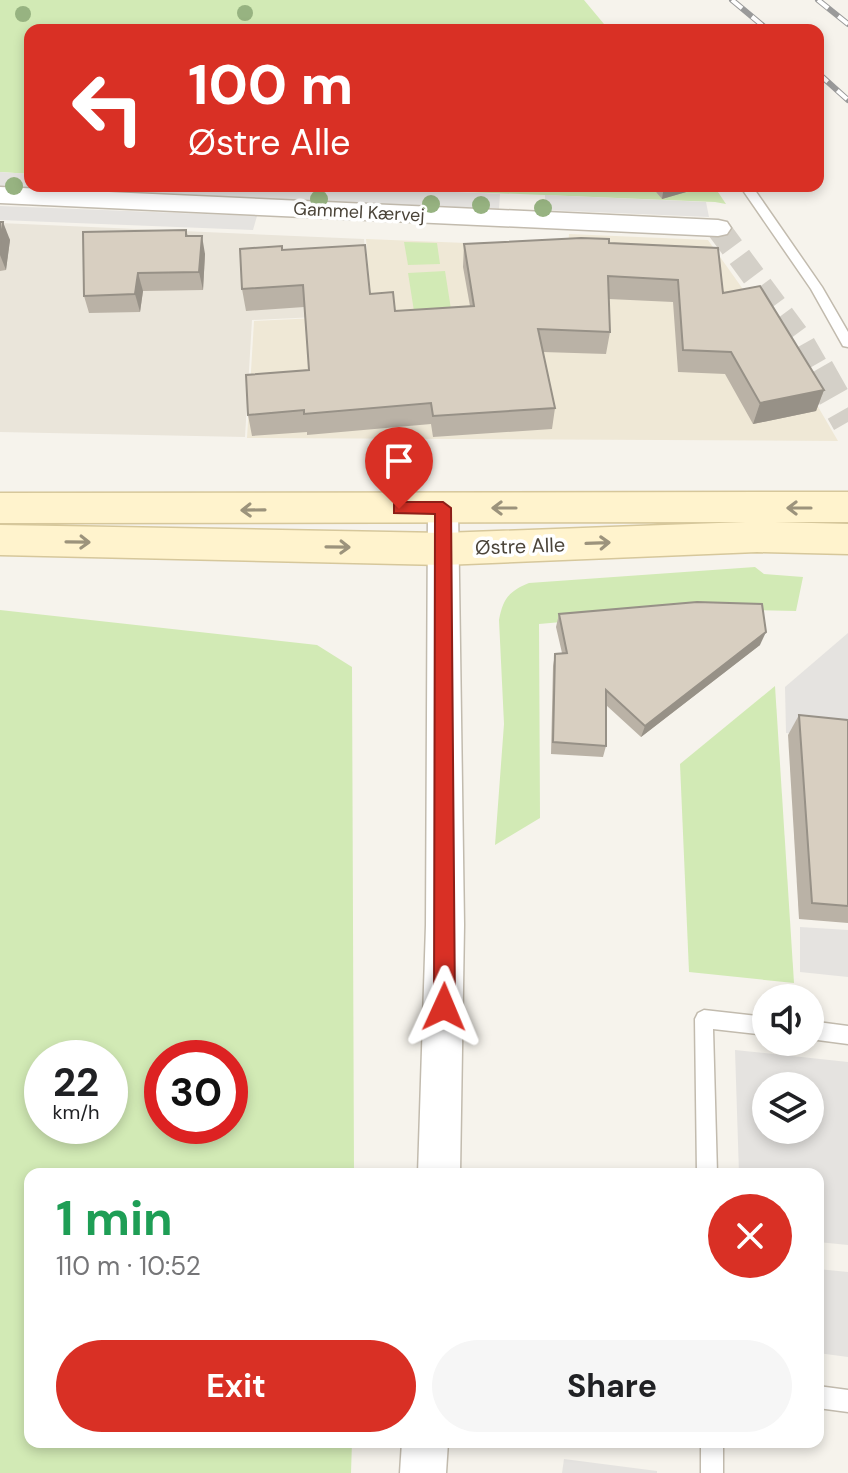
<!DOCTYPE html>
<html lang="en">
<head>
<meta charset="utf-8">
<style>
  :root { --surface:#fff; --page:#f6f6f6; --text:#202124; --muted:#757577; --accent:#d93025 }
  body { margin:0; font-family:"DM Sans",sans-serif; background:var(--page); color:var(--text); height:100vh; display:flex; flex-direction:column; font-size:30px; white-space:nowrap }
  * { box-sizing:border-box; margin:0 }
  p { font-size:26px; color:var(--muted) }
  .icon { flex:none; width:44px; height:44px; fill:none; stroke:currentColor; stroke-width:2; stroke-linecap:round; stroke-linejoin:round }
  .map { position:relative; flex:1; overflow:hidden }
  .details { position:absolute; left:24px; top:1168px; width:800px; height:280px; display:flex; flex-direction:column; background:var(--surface); border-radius:16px; box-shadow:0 4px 12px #0003 }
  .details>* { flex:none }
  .top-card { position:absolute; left:24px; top:24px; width:800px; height:168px; border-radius:16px; box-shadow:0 4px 12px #0003; background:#d93025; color:#fff; overflow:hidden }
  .controls { position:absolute; left:752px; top:984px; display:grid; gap:16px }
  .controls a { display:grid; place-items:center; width:72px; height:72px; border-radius:50%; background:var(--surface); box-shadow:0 4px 12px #0003; font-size:40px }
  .speed { position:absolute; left:24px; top:1040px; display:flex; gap:16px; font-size:40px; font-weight:700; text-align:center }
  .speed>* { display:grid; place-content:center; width:104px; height:104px; border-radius:50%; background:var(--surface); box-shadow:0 4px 12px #0003; line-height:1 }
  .speed small { font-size:20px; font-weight:400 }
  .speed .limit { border:12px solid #d22; background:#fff; color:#111 }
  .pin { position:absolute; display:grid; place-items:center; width:68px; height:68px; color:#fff; margin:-82px -34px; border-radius:50% 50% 50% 0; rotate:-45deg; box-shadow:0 0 8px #0007 }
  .pin .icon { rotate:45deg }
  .me { position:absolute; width:88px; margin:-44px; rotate:1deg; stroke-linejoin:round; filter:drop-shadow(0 0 6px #0008) }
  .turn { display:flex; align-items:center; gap:28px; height:168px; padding:0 32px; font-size:36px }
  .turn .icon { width:104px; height:104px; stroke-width:2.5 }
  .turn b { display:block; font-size:56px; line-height:68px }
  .round { display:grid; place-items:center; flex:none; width:84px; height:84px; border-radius:42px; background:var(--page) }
  .overview { display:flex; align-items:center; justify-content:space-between; height:136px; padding:0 32px }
  h1 { font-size:48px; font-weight:700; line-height:60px; color:#1e9e55 }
  .button { display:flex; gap:16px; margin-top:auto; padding:16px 32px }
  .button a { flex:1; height:92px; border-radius:48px; background:var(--accent); color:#fff; font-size:32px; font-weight:700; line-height:92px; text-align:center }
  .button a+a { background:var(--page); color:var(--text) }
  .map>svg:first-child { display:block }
  .residential { fill:#eae5da }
  .education { fill:#efe8d6 }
  .green { fill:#d2eab5; fill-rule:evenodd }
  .parking { fill:#e5e3e0; fill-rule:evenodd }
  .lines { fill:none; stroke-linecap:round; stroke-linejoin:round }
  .street-tunnel-far1 { stroke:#d4d0c8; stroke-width:24; stroke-dasharray:24 12; stroke-linecap:butt }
  .street-tunnel { stroke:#d4d0c8; stroke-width:32; stroke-dasharray:32 16; stroke-linecap:butt }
  .lane-casing { stroke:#c2bbae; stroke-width:3 }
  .street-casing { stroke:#c2bbae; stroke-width:3 }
  .secondary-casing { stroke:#d6c79b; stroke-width:3 }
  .lane { fill:#fff; fill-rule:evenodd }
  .street { fill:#fff; fill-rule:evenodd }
  .secondary { fill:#fff3cd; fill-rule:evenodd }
  .rail-casing { stroke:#9a9a9a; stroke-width:6 }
  .rail { stroke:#fff; stroke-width:4; stroke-dasharray:13; stroke-linecap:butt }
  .tree { fill:#97b381 }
  .wall { fill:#bab2a6 }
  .shaded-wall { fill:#979187 }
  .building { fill:#d8cfc1; stroke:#979187; stroke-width:2 }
  .oneway { stroke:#9c937c }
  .route { fill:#d93025; stroke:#8d1f18; stroke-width:2 }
  .labels { text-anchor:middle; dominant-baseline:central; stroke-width:7; stroke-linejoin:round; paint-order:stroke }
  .far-street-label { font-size:18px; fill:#4b4439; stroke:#fff }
  .street-label { font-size:20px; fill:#4b4439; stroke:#fff }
</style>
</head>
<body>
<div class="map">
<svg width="848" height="1473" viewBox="0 0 848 1473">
  <rect width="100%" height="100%" fill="#f6f3ec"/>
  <path class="residential" d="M 0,223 L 364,239 L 370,304 L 337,316 L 252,320 L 245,437 L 0,432 Z"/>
  <path class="education" d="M 569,234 L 708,240 L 779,340 L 838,441 L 247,438 L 254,321 L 337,317 L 371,304 L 366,239 L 568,247 Z"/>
  <g class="green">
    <path d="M 0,0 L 584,0 L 609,30 L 30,30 L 30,174 L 0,172 Z"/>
    <path d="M 320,186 L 714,186 L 726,204 L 715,202 Z"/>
    <path d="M 404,242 L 437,243 L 440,264 L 408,265 Z"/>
    <path d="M 445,271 L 453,322 L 416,324 L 408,273 Z"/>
    <path d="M 755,567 L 764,574 L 803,577 L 796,611 L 708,609 L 539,624 L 540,818 L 495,845 L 504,724 L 499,620 C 503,599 509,591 529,583 Z"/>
    <path d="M 0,610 L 317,645 L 352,667 L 354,1174 L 30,1174 L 30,1442 L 352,1442 L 351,1473 L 0,1473 ZM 42,1058 L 110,1058 L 110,1126 L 42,1126 ZM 230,1058 L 230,1126 L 162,1126 L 162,1058 Z"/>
    <path d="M 775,686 L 794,983 L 689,972 L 680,764 Z"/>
  </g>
  <g class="parking">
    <path d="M 0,172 L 30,174 L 30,186 L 320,186 L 500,194 L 499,209 L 0,187 Z"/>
    <path d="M 545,195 L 706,202 L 709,217 L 545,210 Z"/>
    <path d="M 0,206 L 257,216 L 253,230 L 0,220 Z"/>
    <path d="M 848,633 L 848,739 L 786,733 L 785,687 Z"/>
    <path d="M 800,927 L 848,930 L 848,977 L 800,972 Z"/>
    <path d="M 735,1050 L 848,1062 L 848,1245 L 818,1242 L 818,1174 L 739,1174 ZM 810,1086 L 810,1130 L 766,1130 L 766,1086 Z"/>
    <path d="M 818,1269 L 848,1272 L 848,1357 L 818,1353 Z"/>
    <path d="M 564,1459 L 657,1471 L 657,1473 L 562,1473 Z"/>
  </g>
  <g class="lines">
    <path class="street-tunnel-far1" d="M 718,228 L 803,343 L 819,371"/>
    <path class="street-tunnel" d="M 818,369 L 848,422"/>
    <g class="lane-casing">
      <g id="lane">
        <path d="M 740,186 L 752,186 L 822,287 L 848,332 L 848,347 L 843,346 L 811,289 Z"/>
        <path d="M 704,1010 L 766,1017 L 766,1035 L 713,1029 L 717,1174 L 697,1174 L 695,1019 L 698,1013 Z"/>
        <path d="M 810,1021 L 848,1026 L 848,1044 L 810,1039 Z"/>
        <path d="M 818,1386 L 848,1390 L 848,1412 L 818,1408 Z"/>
        <rect x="701" y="1442" width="22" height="31"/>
      </g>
    </g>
    <g class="street-casing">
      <g id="street">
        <path d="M 0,187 L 718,220 L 727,222 L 731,228 L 727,234 L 718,236 L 0,203 Z"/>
        <path d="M 443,496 L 454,500 L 458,508 L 464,925 L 460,1174 L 418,1174 L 426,925 L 428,508 L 432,500 Z"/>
        <path d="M 402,1442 L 448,1442 L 446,1473 L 400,1473 Z"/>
      </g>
    </g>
    <g class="secondary-casing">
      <path id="secondary" d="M 848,492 L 848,522 L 775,522 L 848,524 L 848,554 L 757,552 L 443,565 L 0,555 L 0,525 L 443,533 L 746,522 L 0,523 L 0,493 Z"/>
    </g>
    <use href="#lane" class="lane"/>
    <use href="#street" class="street"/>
    <use href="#secondary" class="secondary"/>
    <g class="rail-casing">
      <g id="rail">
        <path d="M 732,0 L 768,30"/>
        <path d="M 818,0 L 848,24"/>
        <path d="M 818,73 L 848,100"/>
      </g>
    </g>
    <use href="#rail" class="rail"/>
  </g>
  <g class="tree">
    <circle cx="245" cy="13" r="8"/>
    <circle cx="23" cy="14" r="8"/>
    <circle cx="14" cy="186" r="9"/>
    <circle cx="319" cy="199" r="9"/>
    <circle cx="431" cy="204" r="9"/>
    <circle cx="481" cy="205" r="9"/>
    <circle cx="543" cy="208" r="9"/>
  </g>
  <g class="wall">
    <path d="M 651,186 L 701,186 L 700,188 L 662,199 Z"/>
    <path d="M 0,222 L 10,240 L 6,270 L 0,271 Z"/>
    <path d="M 186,230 L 188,236 L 205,254 L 203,290 L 143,291 L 140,312 L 89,313 L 84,296 Z"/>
    <path d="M 609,243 L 723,293 L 824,390 L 816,411 L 753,424 L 725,374 L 678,372 L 673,302 L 609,299 L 610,332 L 606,354 L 543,352 L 555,408 L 552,429 L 433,437 L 431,424 L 307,435 L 307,432 L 252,436 L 248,415 L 309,370 L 304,307 L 246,311 L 242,289 L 283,250 L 370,294 L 395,311 L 470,306 L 463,267 L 464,244 Z"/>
    <path d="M 559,614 L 760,645 L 641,737 L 606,705 L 606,746 L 603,757 L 551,754 L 553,666 L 555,654 L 562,653 L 556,627 Z"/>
    <path d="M 799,715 L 848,720 L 848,923 L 799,919 L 788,735 Z"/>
  </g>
  <g class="shaded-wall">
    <path d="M 664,186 L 701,186 L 700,188 L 662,199 Z"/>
    <path d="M 3,222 L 10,240 L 6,270 L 0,255 L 0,244 Z"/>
    <path d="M 202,236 L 205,254 L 203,290 L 199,272 Z"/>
    <path d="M 138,273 L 143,291 L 140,312 L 135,294 Z"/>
    <path d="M 824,390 L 816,411 L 753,424 L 760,403 Z"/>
    <path d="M 766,632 L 760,645 L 641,737 L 645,726 Z"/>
  </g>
  <g class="building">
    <path d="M 0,222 L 3,222 L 0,244 Z"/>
    <path d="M 186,230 L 186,236 L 202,236 L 199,272 L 138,273 L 135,294 L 84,296 L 83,232 Z"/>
    <path d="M 581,238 L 609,239 L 609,243 L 718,248 L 723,293 L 760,286 L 824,390 L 760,403 L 731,352 L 683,350 L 678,280 L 608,276 L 610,332 L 538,329 L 555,408 L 433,416 L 431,403 L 304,414 L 304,410 L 248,415 L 246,375 L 309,370 L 303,285 L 242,289 L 240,249 L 282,246 L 282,250 L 365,245 L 370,294 L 393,292 L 395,311 L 474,306 L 464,244 Z"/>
    <path d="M 697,602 L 762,604 L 766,632 L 645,726 L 606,690 L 606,746 L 553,742 L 555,654 L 567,653 L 559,614 Z"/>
    <path d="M 799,715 L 848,720 L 848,906 L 812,903 Z"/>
  </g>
  <defs><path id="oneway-shaft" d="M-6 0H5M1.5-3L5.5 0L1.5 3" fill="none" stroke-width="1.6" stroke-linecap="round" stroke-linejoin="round" transform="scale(2)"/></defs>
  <g class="oneway">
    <use href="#oneway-shaft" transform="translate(504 508) rotate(-180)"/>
    <use href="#oneway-shaft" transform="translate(799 508) rotate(180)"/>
    <use href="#oneway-shaft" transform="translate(253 510) rotate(179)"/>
    <use href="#oneway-shaft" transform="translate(78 542) rotate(1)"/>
    <use href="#oneway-shaft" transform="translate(598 543) rotate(-2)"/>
    <use href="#oneway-shaft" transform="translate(338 547) rotate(1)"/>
  </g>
  <path class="route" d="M 399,502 L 443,502 L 451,508 L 455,1007 L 452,1014 L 444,1017 L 437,1014 L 434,1007 L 435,514 L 394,513 L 394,504 Z"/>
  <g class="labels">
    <g class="far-street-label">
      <text transform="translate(359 212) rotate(3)">Gammel Kærvej</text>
    </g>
    <g class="street-label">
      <text transform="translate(520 546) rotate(-2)">Østre Alle</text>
    </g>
  </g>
</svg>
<div class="controls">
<a><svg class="icon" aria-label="sound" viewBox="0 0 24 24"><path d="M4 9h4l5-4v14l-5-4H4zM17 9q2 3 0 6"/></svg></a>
<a><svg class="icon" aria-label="layers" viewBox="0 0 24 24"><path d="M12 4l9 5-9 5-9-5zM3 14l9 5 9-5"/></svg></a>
</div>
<div class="speed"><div>22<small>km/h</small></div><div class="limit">30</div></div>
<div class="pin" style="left:399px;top:509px;background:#d93025"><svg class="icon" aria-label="arrive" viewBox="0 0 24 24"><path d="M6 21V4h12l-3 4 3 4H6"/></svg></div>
<svg class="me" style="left:444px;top:1007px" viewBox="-20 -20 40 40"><path d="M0-17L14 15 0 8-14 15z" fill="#d93025" stroke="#fff" stroke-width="4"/></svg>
<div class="top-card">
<div class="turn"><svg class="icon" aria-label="left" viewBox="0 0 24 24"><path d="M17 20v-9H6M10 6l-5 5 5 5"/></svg><div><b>100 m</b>Østre Alle</div></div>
</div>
<section class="details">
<div class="overview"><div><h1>1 min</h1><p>110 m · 10:52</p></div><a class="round" style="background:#d93025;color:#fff"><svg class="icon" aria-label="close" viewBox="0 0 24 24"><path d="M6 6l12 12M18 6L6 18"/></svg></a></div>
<div class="button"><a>Exit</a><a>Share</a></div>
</section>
</div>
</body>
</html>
